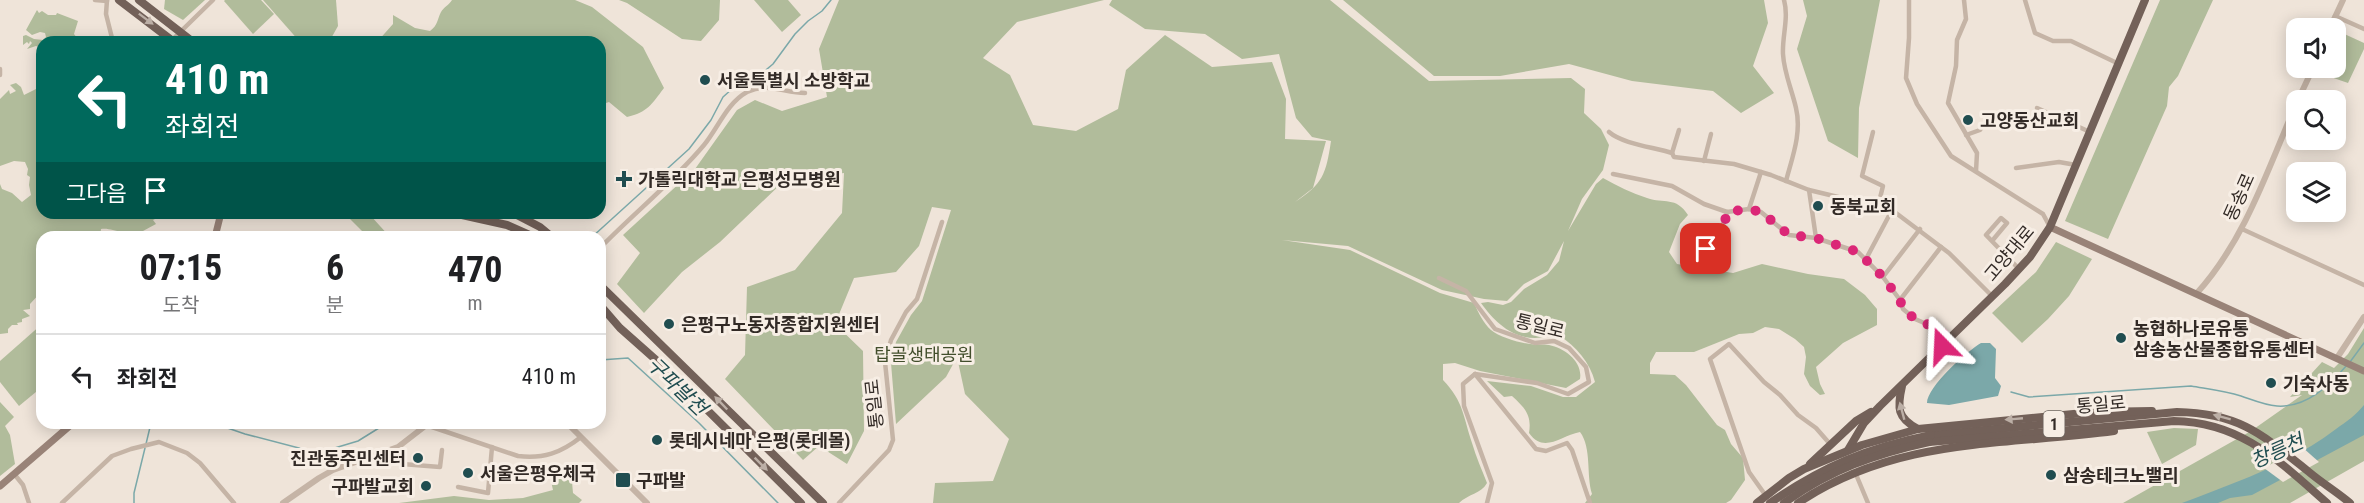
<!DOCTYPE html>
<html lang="ko">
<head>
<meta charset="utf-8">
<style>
  :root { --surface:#fff; --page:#f2f2f2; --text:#202124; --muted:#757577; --line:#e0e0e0 }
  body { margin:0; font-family:"Roboto Condensed","Noto Sans KR",sans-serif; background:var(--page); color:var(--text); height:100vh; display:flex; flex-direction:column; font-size:22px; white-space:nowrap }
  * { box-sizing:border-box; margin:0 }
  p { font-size:20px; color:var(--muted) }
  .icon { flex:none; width:33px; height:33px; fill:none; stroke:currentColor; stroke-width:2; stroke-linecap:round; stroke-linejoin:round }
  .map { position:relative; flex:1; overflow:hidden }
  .panel { position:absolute; left:36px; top:231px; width:570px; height:198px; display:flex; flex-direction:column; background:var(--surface); border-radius:18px; box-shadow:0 3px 15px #0003 }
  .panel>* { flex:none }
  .banner { position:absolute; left:36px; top:36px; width:570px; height:183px; border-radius:18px; box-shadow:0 3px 15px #0003; background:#00695c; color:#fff; overflow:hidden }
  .fabs { position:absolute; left:2286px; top:18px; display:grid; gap:12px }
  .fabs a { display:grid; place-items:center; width:60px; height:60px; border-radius:12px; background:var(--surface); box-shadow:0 3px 15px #0003; font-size:30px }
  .pin { position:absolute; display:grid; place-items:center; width:51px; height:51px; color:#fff; margin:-26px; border-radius:12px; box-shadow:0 3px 9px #0006 }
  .me { position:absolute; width:66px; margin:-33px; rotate:339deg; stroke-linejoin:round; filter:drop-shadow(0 0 4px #0008) }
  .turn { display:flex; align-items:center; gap:21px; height:126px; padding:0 30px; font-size:27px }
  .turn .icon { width:78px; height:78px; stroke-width:2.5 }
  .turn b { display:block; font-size:42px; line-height:51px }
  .then { display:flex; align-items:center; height:57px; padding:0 30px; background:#0003; gap:12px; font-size:22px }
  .eta { display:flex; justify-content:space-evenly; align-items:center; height:102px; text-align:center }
  .eta b { font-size:36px; font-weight:700; line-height:42px }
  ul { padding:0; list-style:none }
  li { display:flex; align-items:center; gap:18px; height:84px; padding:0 30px; border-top:2px solid var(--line) }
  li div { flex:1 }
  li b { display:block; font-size:22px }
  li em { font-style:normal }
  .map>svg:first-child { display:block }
  .green { fill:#b1bc9b }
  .water { fill:#7ba8a9 }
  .pier { fill:#efe4d9 }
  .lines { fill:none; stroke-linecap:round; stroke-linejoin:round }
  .stream { stroke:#7ba8a9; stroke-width:1.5 }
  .minor { stroke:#c5b4a6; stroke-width:4.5 }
  .tertiary { stroke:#c5b4a6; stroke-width:6 }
  .secondary { stroke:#998378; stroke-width:7 }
  .primary { stroke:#736159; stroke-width:8 }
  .primary-bridge { stroke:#736159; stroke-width:8 }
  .oneway { fill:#bcafa6 }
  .route { stroke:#db2777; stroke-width:10; stroke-dasharray:0 18 }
  .poi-dot { fill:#204d50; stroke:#f7eee5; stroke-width:2 }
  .labels { text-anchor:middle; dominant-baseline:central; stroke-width:6; stroke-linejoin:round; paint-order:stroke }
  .shield { fill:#f7eee5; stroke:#6d655f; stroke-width:1.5 }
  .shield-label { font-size:16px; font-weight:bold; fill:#322a26 }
  .poi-label { font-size:18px; font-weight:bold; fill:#322a26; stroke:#f7eee5; text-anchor:start }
  .street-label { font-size:18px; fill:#322a26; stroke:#f7eee5 }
  .park-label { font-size:18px; fill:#424e2c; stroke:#f7eee5 }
  .water-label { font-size:20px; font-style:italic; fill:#204d50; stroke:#f7eee5 }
</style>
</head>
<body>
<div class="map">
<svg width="2364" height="503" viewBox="0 0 2364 503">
  <rect width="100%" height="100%" fill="#efe4d9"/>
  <g class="green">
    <path d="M 165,0 L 205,0 L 183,20 L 164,9 Z"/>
    <path d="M 225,0 L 261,0 L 274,14 L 253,34 L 224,1 Z"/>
    <path d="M 263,0 L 336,0 L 338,26 L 329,42 L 300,42 Z"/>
    <path d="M 452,0 L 575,0 L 592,7 L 643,47 L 664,88 C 651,105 648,112 627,117 L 609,102 L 600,105 L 600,42 L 377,42 L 393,24 L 393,15 L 415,28 L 430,31 C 438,25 437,20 441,12 C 444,7 449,5 452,0 Z"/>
    <path d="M 619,0 L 720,0 L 719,20 L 701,41 L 682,39 L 627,3 Z"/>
    <path d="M 754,0 L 788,0 L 801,15 L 782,32 Z"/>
    <path d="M 839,0 L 1104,0 L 1017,22 L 983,58 L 1010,75 L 1033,125 L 1076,131 L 1118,109 L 1126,70 L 1165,35 L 1212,67 L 1272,62 L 1286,99 L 1285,139 L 1326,141 L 1313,188 L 1295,202 C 1323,184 1326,174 1331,141 L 1312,137 L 1296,118 L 1279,54 L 1242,59 L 1205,34 L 1145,29 L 1109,5 L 1112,0 L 1330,0 L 1429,81 L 1571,78 L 1585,89 L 1584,113 L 1601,129 L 1609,145 L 1603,170 L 1582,199 L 1568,231 L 1596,184 L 1603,178 C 1617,186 1632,193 1647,198 C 1664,204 1676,196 1688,215 L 1680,224 L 1669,252 L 1677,264 L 1733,273 L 1762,264 L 1808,274 L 1844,279 L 1865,295 L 1877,309 L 1877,325 L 1843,343 L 1816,367 L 1820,384 L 1825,394 L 1820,395 L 1810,386 L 1804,374 L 1806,357 L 1804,347 L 1795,339 L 1779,329 L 1765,327 L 1753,333 L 1739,334 L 1694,352 L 1656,352 L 1650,363 L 1650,374 L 1675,375 L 1686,385 L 1717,425 L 1725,430 L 1731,444 L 1743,458 L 1745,480 L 1731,500 L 1726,503 L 1585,503 L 1592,494 C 1586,475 1592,448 1580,432 C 1560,436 1544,454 1529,433 C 1532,415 1525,408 1512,396 L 1504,397 L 1487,381 L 1531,386 L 1563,397 L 1576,397 L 1595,382 C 1590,362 1576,347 1559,335 C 1550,335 1543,338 1535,338 C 1511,338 1494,321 1481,303 L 1488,302 L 1503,305 L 1511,302 L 1524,289 L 1547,275 L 1559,261 L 1564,241 L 1548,271 L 1524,284 L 1507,301 L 1484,299 L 1442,290 L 1348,246 L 1282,240 L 1350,250 L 1440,293 L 1474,303 C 1478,312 1484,324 1491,330 C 1499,337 1520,343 1530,344 C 1537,345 1543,344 1549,345 C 1565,348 1583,362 1580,379 L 1566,388 L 1480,371 L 1455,363 L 1443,364 L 1443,380 C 1464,402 1463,417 1472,443 C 1476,457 1482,470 1487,483 C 1481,494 1468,494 1459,503 L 933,503 L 935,483 L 993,481 L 1009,439 L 965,394 L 957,357 L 946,377 L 896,424 L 891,363 L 896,342 L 911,315 L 922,301 L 951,210 L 932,207 L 919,246 L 896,272 L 854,278 L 835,324 L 863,351 L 864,431 L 847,464 L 819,446 L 803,460 L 725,379 L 745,355 L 747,287 L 795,270 L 842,213 L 844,173 L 784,181 L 720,242 L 682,272 L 644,313 L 617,284 L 640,253 L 623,235 L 695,169 L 737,110 L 755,100 L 782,111 L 827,97 L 819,49 Z"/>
    <path d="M 1343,0 L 1764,0 L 1768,23 L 1753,66 L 1774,93 L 1741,113 L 1713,91 L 1632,81 L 1569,64 L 1500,76 L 1434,76 Z"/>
    <path d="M 1803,0 L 1880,0 L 1859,108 L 1858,158 L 1828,141 L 1797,49 L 1807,16 Z"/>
    <path d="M 2160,0 L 2213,0 L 2178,76 L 2169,87 L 2167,106 L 2108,239 L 2065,221 Z"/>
    <path d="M 37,10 L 39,13 L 42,11 L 48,15 L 56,15 L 57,13 L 78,21 L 74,34 L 80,42 L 42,42 L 42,48 L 36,46 L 27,49 L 32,43 L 30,41 L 29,44 L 27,42 L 23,45 L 23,36 L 26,35 L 34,39 L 43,40 L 46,37 L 45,33 L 40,32 L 32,35 L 26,30 Z"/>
    <path d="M 2340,32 L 2364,43 L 2364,49 L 2348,83 L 2322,74 L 2325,68 L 2336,68 L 2336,43 Z"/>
    <path d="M 16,83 L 21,87 L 24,95 L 42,86 L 42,213 L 155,213 L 157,218 L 153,220 L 156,224 L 143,231 C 136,231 128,233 122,232 C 114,231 109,228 101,229 L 100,237 L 42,237 L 42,291 L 30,304 L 30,309 L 23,310 L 30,316 L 22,319 L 22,322 L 17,323 L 18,325 L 12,325 L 8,329 L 8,333 L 0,334 L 0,184 L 2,189 L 12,193 L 22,202 L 31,195 L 29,185 L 30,177 L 27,175 L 28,169 L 25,162 L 14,161 L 0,166 L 0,99 L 9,90 L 10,94 L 16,91 L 10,85 Z"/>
    <path d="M 344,213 L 372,213 L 370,215 L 390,237 L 368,237 Z"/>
    <path d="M 2056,242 L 2092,259 L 2069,296 L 2048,319 L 2022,343 L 1992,313 L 2036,272 Z"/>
    <path d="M 42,324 L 42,387 L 19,406 L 0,382 L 0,361 Z"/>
    <path d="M 2364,328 L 2364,461 L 2290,503 L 2123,503 L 2251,431 L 2302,395 L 2290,397 L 2322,362 L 2334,368 L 2348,354 Z"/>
    <path d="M 0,402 L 14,417 L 5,426 L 10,435 L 15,464 L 0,476 Z"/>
    <path d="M 2174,428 L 2198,429 L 2196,445 L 2162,464 L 2147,432 Z"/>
    <path d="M 548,468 L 565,471 L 572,482 L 573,493 L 582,500 L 579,503 L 399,503 L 454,496 L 489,500 L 523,498 L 553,490 Z"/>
  </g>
  <g class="water">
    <path d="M 1981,343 L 1990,343 L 1996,349 L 1995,378 L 2001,386 L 1998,396 L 1949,405 L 1927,403 C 1927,387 1967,351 1981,343 Z"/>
    <path d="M 2364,405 L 2364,435 L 2252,495 L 2230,498 L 2218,503 L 2182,503 C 2236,482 2290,464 2336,429 C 2346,422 2356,415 2364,405 Z"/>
  </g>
  <path class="pier" d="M 2302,447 L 2319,462 L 2283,482 L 2264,468 Z"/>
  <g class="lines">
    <g class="stream">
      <path d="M 592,237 L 689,149 L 711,120 L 723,97 L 732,89 L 754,80 L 773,64 L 795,34 L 808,21 L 822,11 L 831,0"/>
      <path d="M 600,360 L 628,358 L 699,423 L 778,503"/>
      <path d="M 2350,362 L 2364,343"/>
      <path d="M 2011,392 L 2029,397 L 2191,386 C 2208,389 2225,391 2241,396 C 2253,400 2264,405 2277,406 C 2306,408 2329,386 2347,365"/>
      <path d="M 213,423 L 245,434 L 318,453 L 358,441 L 387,423"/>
      <path d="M 146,444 L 151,423"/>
      <path d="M 134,503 L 134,493 L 145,448"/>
    </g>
    <g class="minor">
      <path d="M 95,0 L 107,1"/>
      <path d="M 107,0 L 106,14 L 113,42"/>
      <path d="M 1784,0 C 1789,18 1782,36 1783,54 C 1784,73 1792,90 1796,108 C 1802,133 1792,158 1786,181"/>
      <path d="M 1909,0 L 1909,38 L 1906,78 L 1917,104 L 1951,156 L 2043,214 L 2050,227"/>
      <path d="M 1964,0 L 1966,19 L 1957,40 L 1956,66 L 1948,103 L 1977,153 L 1976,171"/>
      <path d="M 2025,0 L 2035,33 L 2053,41 L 2071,41 L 2119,64"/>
      <path d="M 2335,16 L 2364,29"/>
      <path d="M 172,40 L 213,0"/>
      <path d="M 0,69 L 0,75"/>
      <path d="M 2037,108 L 2090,132"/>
      <path d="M 1609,132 C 1623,144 1653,147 1672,153 L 1674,157 L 1734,164 L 1771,175 L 1809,190 L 1892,210 L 1949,253 L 1992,296"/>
      <path d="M 1873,132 L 1862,176 L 1883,186 L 1878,206"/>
      <path d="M 1966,135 L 1980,130 L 1990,117"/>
      <path d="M 1672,153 L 1679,130"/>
      <path d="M 1704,161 L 1711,134"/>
      <path d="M 2016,168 L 2059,162 L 2076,165"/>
      <path d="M 1613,174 L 1672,186 L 1704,204 L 1727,212 L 1749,209 L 1761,212 L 1789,235 L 1816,238 L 1858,252 L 1883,277 L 1900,300 L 1903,309 L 1915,319 L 1936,328 L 1949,338"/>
      <path d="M 1809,190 L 1816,238"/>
      <path d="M 1749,209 L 1761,172"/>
      <path d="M 2242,229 L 2364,285"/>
      <path d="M 1992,241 L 2007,223 L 2001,218 L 1986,235 L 2019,269"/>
      <path d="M 600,248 C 634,213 673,182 704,145 C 718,128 727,103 747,92 C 768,82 784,93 805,93"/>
      <path d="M 1706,249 L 1725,221 L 1727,212"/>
      <path d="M 1866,259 L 1892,210"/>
      <path d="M 1883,277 L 1920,229"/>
      <path d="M 1439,278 L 1466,291 L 1495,329 L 1535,343 L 1554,341 L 1569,348 L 1586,367 L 1589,382 L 1568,394 L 1537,383 L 1475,374 L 1463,384 L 1464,406 L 1492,483 L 1487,503"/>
      <path d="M 1900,300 L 1941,247"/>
      <path d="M 1475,374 L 1536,449 L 1546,451 L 1567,443 L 1572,450 L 1590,503"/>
      <path d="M 426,425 L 518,456 C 543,459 561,453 581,437"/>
      <path d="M 394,449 L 402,464 L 440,467 L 442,450"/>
      <path d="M 1855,472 L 1868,503"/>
      <path d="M 15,475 L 23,485 L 29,503"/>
      <path d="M 458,487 L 488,493 L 492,447"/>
      <path d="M 1766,496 L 1749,472 L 1710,359 L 1729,344 L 1764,382 L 1780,395 L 1798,415 L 1816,428 L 1830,444"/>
      <path d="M 62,503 L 112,456 L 131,449 L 159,442 L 187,453 L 200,463 L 234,503"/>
      <path d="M 839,503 L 889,450 L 893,440 L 885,362 L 891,340 L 906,312 L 917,299 L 942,222"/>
    </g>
    <g class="tertiary">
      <path d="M 2330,28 L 2343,0"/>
      <path d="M 2298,100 L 2313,68"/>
      <path d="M 2197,293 C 2245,240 2268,169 2296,104"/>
      <path d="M 2337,358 L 2364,317"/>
      <path d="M 567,423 L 647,503"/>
      <path d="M 283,503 L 319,478 L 333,470 L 398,447 L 429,423"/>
    </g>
    <g class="secondary">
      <path d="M 2050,227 L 2364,371"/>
      <path d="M 215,237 L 221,213"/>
      <path d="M 0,486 L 73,423"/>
    </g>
    <g class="primary">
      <path d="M 119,0 L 174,42"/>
      <path d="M 139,0 L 193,42"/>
      <path d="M 453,213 L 507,225 L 534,237"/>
      <path d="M 513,213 L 540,227 L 552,237"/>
      <path d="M 600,285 L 823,503"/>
      <path d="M 600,305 L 620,328 L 664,367 L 801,503"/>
      <path d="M 1902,386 C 1897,408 1897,418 1918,429"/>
      <path d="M 1931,435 L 2177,412 C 2240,413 2263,435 2309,472 C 2322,483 2337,492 2350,503"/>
      <path d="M 1929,442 L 2174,421 C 2241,422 2279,461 2327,503"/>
      <path d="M 1848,450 L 1864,423 L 1880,406 L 2005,284 L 2030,257 L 2050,227 L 2145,0"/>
      <path d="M 1810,464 L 1856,421 L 1871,412"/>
      <path d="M 1757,503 L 1789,478 L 1804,469 L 1862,445 L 1918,429 L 2094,412 L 2152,411"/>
      <path d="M 1798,503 C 1897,437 2002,446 2114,431"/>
    </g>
    <g class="primary-bridge">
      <path d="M 1770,503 C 1824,466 1867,448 1931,435"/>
      <path d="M 1784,503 C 1830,470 1874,454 1929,442"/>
    </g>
  </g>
  <defs><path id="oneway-solid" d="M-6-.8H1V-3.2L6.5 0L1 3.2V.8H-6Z" transform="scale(1.5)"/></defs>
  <g class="oneway">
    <use href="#oneway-solid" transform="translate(146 19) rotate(37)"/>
    <use href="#oneway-solid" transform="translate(721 403) rotate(-134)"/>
    <use href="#oneway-solid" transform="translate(1902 411) rotate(-105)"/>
    <use href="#oneway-solid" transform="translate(2222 417) rotate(-165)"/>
    <use href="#oneway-solid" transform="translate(2014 419) rotate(175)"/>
    <use href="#oneway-solid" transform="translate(761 464) rotate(45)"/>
  </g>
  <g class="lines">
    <path class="route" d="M 1706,249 L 1725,221 L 1727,212 L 1749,209 L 1761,212 L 1789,235 L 1816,238 L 1858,252 L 1883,277 L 1900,300 L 1903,309 L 1915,319 L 1936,328 L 1949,338 L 1942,346"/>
  </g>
  <g class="poi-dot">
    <circle cx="705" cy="80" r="6"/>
    <circle cx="1968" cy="120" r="6"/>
    <path d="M621 170h6v6h6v6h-6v6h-6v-6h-6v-6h6z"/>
    <circle cx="1818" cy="206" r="6"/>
    <circle cx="669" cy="324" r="6"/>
    <circle cx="2121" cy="338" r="6"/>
    <circle cx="2271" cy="383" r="6"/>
    <circle cx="657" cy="440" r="6"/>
    <circle cx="418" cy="458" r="6"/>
    <circle cx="468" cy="473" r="6"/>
    <circle cx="2051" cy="475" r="6"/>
    <rect x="615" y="472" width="16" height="16" rx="3"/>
    <circle cx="426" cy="486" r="6"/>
  </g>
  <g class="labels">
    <rect class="shield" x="2043.5" y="411" width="21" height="26" rx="4.5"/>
    <g class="shield-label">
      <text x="2054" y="424">1</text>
    </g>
    <g class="poi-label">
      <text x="717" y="80">서울특별시 소방학교</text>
      <text x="1980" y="120">고양동산교회</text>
      <text x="638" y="179">가톨릭대학교 은평성모병원</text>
      <text x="1830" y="206">동북교회</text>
      <text x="681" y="324">은평구노동자종합지원센터</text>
      <text x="2133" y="328">농협하나로유통<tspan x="2133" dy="21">삼송농산물종합유통센터</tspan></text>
      <text x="2283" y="383">기숙사동</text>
      <text x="669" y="440">롯데시네마 은평(롯데몰)</text>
      <text x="406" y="458" text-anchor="end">진관동주민센터</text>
      <text x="480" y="473">서울은평우체국</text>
      <text x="2063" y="475">삼송테크노밸리</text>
      <text x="636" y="480">구파발</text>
      <text x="414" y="486" text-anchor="end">구파발교회</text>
    </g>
    <g class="street-label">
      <text transform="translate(2239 197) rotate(-66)">동송로</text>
      <text transform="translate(2009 253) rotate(-50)">고양대로</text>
      <text transform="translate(1540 326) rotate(14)">통일로</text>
      <text transform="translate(874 404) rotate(-96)">통일로</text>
      <text transform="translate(2101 404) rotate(-5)">통일로</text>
    </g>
    <g class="park-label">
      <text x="924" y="354">탑골생태공원</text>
    </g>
    <g class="water-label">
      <text transform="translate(677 386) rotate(44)">구파발천</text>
      <text transform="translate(2277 451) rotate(-24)">창릉천</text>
    </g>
  </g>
</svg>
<div class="fabs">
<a><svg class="icon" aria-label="sound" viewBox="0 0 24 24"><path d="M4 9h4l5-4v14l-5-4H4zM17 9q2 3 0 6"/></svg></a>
<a><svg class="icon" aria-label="search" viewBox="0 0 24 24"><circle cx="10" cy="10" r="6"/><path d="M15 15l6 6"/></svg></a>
<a><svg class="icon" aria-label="layers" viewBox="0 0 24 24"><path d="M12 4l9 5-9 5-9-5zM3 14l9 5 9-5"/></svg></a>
</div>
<div class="pin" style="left:1706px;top:249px;background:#d93025"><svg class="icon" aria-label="arrive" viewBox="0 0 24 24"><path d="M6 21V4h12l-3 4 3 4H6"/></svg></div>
<svg class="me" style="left:1942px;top:346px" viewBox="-20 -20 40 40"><path d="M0-17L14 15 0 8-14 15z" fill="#db2777" stroke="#fff" stroke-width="4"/></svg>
<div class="banner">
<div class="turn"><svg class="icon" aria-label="left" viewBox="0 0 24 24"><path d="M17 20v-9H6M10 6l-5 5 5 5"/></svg><div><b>410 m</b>좌회전</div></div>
<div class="then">그다음<svg class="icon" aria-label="arrive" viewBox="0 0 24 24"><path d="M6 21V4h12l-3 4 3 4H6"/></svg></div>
</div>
<section class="panel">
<div class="eta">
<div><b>07:15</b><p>도착</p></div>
<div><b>6</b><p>분</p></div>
<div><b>470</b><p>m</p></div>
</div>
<ul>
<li><svg class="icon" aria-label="left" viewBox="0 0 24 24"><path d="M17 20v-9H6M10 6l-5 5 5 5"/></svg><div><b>좌회전</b></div><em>410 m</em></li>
</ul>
</section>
</div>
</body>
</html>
